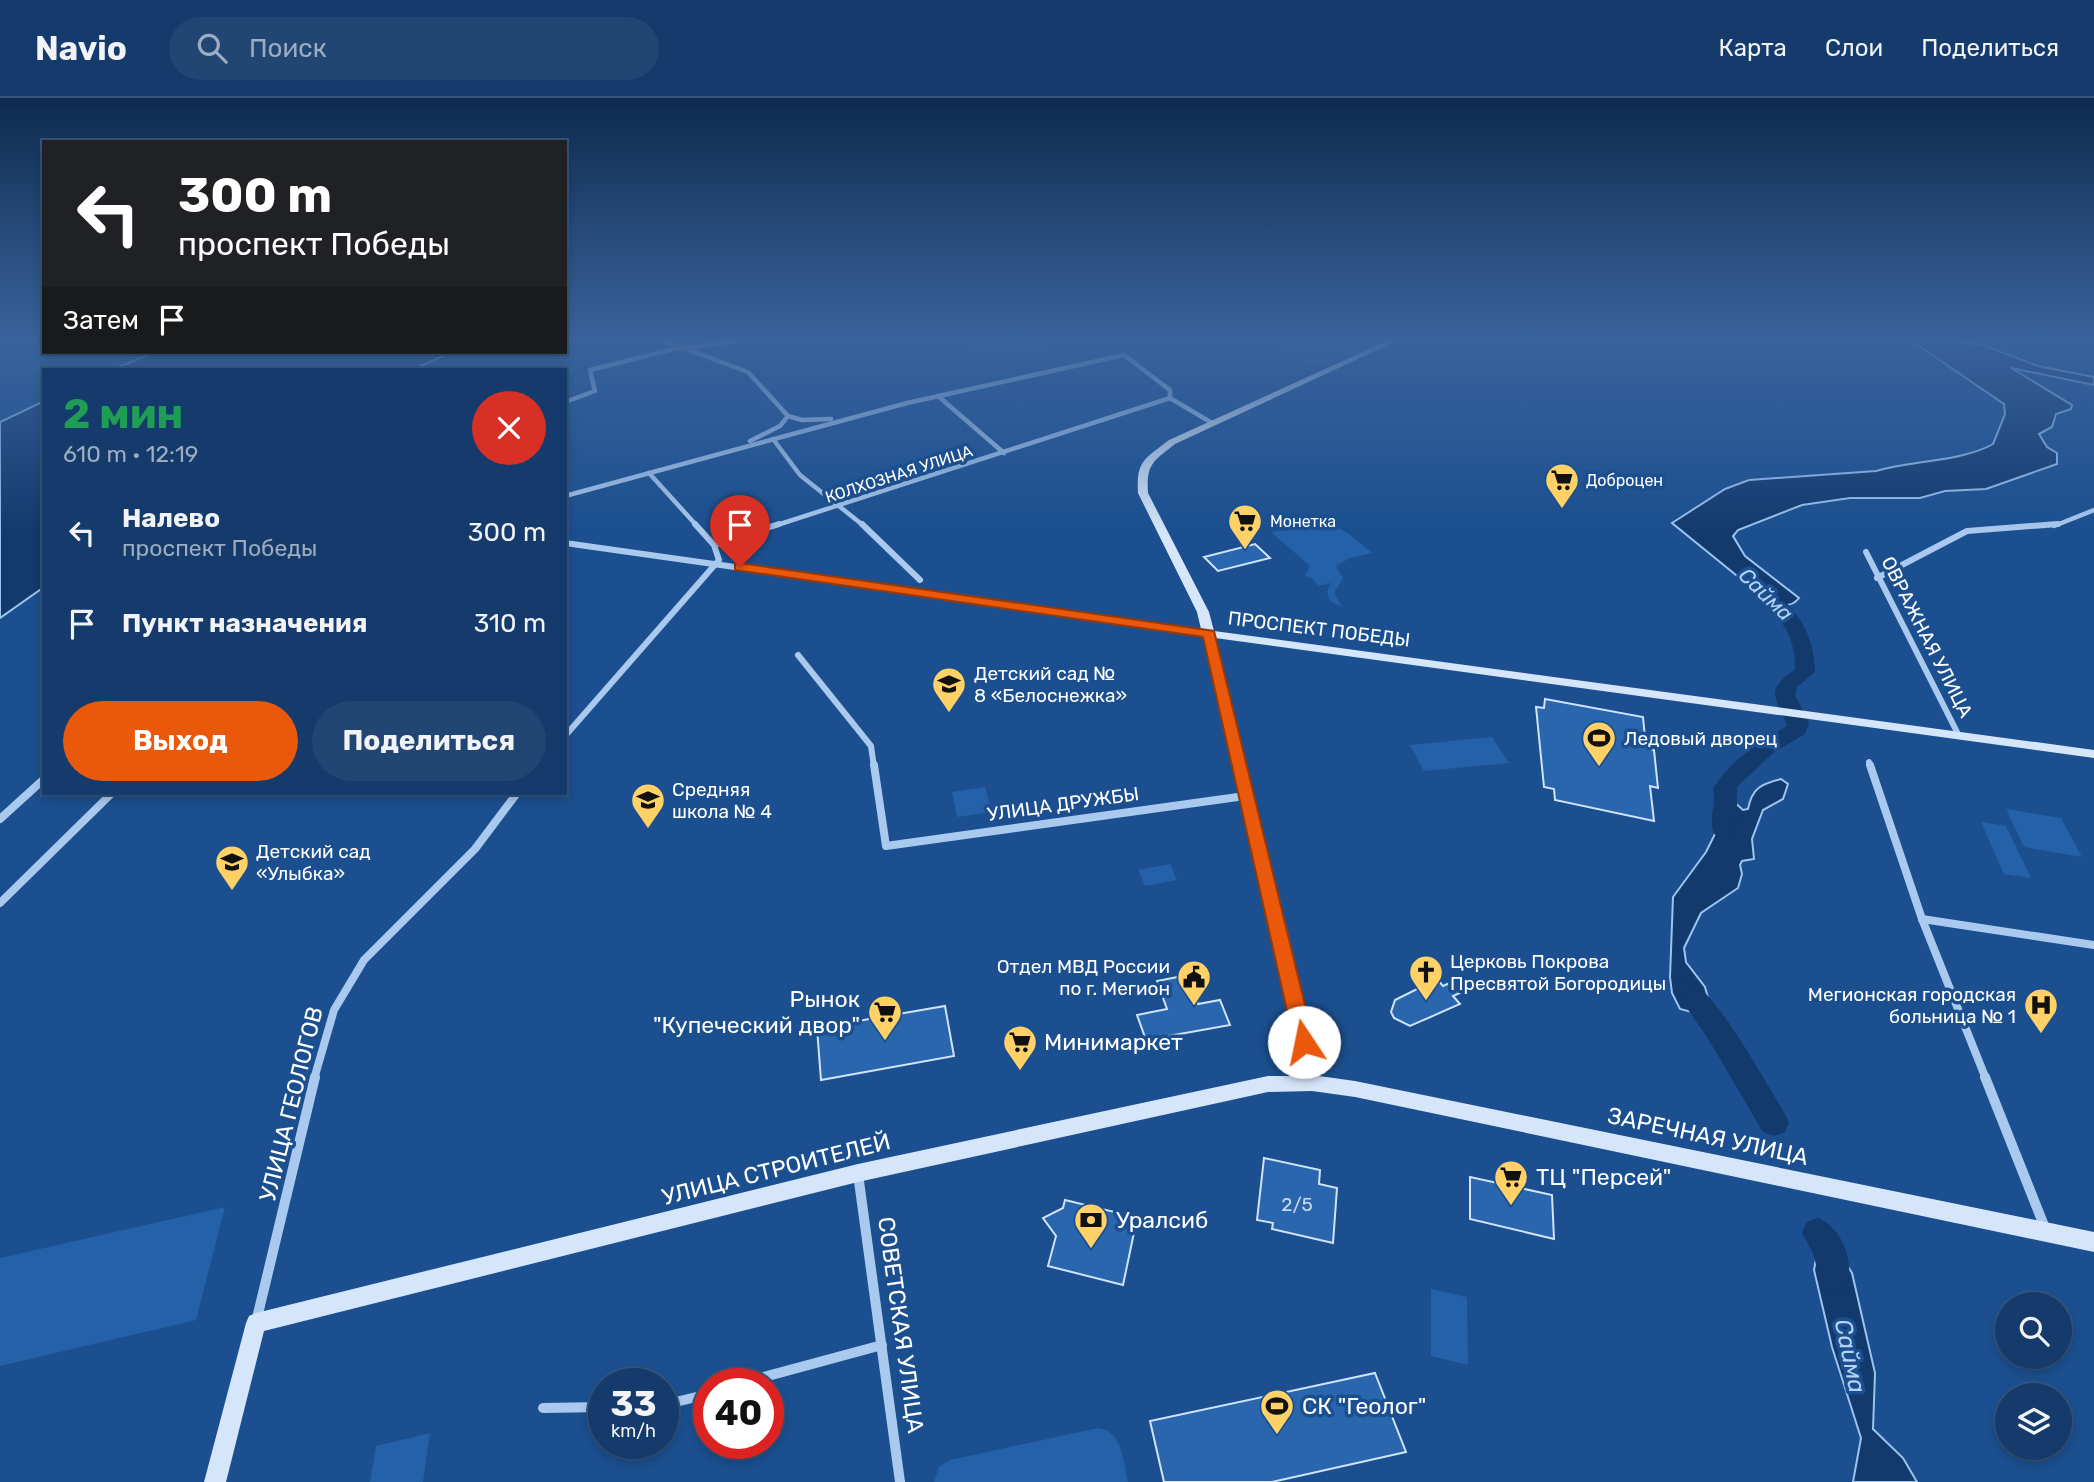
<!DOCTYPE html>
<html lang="ru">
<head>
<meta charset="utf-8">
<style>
  :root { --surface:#143b6b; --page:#214673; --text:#f1f3f6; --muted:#9dadc1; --line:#33557e; --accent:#ea580c }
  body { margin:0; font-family:Rubik,sans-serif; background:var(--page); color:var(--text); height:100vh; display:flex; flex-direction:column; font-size:26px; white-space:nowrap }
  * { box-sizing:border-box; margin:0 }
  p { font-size:23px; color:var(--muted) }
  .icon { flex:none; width:38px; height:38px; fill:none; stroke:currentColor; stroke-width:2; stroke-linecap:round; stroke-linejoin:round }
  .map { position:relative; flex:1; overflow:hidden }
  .side { position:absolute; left:42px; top:270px; width:525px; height:427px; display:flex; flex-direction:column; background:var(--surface); border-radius:0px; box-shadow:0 4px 10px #0003,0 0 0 2px var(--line) }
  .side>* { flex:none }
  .guide { position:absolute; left:42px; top:42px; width:525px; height:214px; border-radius:0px; box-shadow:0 4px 10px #0003,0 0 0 2px var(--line); background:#202124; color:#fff; overflow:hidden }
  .buttons { position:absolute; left:1995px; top:1194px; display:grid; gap:14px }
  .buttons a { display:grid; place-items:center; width:77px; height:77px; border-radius:50%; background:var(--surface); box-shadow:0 4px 10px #0003,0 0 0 2px var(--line); font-size:35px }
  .speed { position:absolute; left:588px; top:1270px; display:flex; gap:14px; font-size:35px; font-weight:700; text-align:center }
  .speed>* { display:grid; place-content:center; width:91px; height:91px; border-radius:50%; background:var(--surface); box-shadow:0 4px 10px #0003,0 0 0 2px var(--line); line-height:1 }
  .speed small { font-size:18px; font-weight:400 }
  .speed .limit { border:10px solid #d22; background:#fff; color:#111 }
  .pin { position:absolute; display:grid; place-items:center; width:60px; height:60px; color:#fff; margin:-72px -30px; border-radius:50% 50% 50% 0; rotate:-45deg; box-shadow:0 0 7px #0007 }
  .pin .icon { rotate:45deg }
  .me { position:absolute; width:77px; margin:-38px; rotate:349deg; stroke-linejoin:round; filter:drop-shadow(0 0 5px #0008) }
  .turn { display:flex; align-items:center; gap:24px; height:147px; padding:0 21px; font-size:32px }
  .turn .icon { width:91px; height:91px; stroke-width:2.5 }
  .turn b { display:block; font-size:49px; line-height:60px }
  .then { display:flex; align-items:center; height:66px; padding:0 21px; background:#0003; gap:14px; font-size:26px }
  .round { display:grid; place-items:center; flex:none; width:74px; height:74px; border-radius:37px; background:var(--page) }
  .headline { display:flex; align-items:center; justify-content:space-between; height:119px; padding:0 21px }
  h1 { font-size:42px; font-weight:700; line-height:52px; color:#1e9e55 }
  .button { display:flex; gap:14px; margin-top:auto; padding:14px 21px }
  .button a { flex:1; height:80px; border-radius:42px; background:var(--accent); color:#fff; font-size:28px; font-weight:700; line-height:80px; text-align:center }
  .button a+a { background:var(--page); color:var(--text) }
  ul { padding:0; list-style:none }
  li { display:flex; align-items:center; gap:21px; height:91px; padding:0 21px }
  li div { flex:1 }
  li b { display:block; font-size:26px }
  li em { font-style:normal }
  header { display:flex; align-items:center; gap:42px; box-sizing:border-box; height:98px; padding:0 35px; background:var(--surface); border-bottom:2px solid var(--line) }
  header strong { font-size:33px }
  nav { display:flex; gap:38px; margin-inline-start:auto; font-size:24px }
  .search { width:490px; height:63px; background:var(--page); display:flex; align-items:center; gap:18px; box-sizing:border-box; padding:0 24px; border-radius:38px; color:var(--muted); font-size:26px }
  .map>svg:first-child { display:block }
  .green { fill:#2461a8 }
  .water { fill:#123a6d; stroke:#9cc4f0; stroke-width:2 }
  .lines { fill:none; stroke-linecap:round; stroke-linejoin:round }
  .river { fill:#123a6d; fill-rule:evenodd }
  .building { fill:#2a66ad; stroke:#cfe3fa; stroke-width:2 }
  .street-far3 { stroke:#a9c9ee; stroke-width:4.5 }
  .street-far2 { stroke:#a9c9ee; stroke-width:6 }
  .street-far1 { stroke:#a9c9ee; stroke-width:8 }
  .street { stroke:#a9c9ee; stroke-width:10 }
  .secondary { fill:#d6e6fa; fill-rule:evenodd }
  .route { fill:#ea580c; stroke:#983908; stroke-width:2 }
  .labels { text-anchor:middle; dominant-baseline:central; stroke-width:7; stroke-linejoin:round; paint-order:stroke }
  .far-street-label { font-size:16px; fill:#fff; stroke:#1b4f8f }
  .far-poi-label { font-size:16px; fill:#fff; stroke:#1b4f8f; text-anchor:start }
  .street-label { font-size:19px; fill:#fff; stroke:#1b4f8f }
  .poi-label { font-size:19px; fill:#fff; stroke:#1b4f8f; text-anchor:start }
  .near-number-label { font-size:19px; fill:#cad9ea }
  .water-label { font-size:21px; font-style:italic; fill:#b5d3f5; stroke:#1b4f8f }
  .near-poi-label { font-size:23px; fill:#fff; stroke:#1b4f8f; text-anchor:start }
  .near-street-label { font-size:23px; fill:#fff; stroke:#1b4f8f }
  .near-water-label { font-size:24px; font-style:italic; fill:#b5d3f5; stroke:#1b4f8f }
</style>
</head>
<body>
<header>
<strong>Navio</strong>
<div class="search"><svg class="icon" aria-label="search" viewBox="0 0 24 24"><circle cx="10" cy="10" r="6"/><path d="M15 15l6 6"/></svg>Поиск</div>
<nav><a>Карта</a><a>Слои</a><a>Поделиться</a></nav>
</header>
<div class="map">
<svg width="2094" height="1384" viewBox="0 0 2094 1384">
  <rect width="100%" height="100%" fill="#1b4f8f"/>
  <g class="green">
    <path d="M 996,241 L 1031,241 L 957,260 L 948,258 Z"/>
    <path d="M 1051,241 L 1079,241 L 988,262 L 968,261 Z"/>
    <path d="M 1275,241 L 1388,241 L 1314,269 L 1266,242 Z"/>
    <path d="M 1323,423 L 1348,435 L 1372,455 L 1350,460 L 1336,468 L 1343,480 L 1334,495 L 1342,509 L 1330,503 L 1327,494 L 1331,485 L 1318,488 L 1312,480 L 1305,478 L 1310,468 L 1271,434 L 1306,430 Z"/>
    <path d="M 1492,639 L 1509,665 L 1424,673 L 1410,647 Z"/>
    <path d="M 985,689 L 992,714 L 957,719 L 952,694 Z"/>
    <path d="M 2006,711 L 2061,720 L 2082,759 L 2024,749 Z"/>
    <path d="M 1981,724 L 2006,728 L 2031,780 L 2004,776 Z"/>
    <path d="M 1170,766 L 1177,782 L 1145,788 L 1138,772 Z"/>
    <path d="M 225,1109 L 196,1222 L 0,1268 L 0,1160 Z"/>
    <path d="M 1431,1191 L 1467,1199 L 1468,1267 L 1431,1258 Z"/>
    <path d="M 1098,1330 C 1123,1333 1123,1364 1128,1384 L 934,1384 L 939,1369 L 950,1362 Z"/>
    <path d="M 430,1335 L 423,1384 L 370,1384 L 376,1348 Z"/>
  </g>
  <g class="water">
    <path d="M 1909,241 L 1980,246 L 2038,268 L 2094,279 L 2094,287 L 2011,270 L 2072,307 L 2071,311 L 2056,316 L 2052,329 L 2039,336 L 2047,349 L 2057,355 L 2057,366 L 1986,391 L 1945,393 L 1920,400 L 1850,400 L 1802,407 L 1738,432 L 1733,438 L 1745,458 L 1799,500 C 1790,512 1774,507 1763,499 L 1672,425 L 1725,391 L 1749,382 L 1876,373 C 1912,362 1961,364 1993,346 L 2005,316 L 2004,306 Z"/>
    <path d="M 156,254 L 452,254 L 414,271 L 113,271 Z"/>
    <path d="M 44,303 L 44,489 L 0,520 L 0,324 Z"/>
    <path d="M 1781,681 L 1788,686 L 1783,701 L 1763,712 L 1752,741 L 1754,761 L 1742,763 L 1740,767 L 1742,776 L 1738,790 L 1701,815 L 1684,850 L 1686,864 L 1705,889 L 1712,914 L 1707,918 L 1680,911 L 1672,895 L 1670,879 L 1673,799 L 1706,754 L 1717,732 L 1722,703 L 1732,702 L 1743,712 L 1748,711 C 1752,690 1761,686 1781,681 Z"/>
    <path d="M 1828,1149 L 1842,1159 L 1852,1175 L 1875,1275 L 1873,1331 L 1903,1360 L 1917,1384 L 1853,1384 L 1861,1340 L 1832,1249 L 1814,1172 L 1817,1155 Z"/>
  </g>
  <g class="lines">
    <g class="river">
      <path d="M 1756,479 C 1765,482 1771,489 1778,496 C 1802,519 1814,540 1815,574 L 1797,589 L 1795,597 L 1809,625 L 1805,636 L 1773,655 L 1737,689 C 1736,704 1740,722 1731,737 L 1715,737 C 1707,724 1717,706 1713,691 C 1729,663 1759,644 1787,628 C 1778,601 1762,593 1795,572 C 1795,523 1772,519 1747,485 Z"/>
      <path d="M 1688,882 C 1715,891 1767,987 1785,1016 L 1789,1025 L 1785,1034 L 1774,1038 L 1763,1034 L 1707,939 L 1675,893 L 1678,885 Z"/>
      <path d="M 1818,1120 C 1842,1129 1856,1166 1846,1190 L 1834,1194 L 1822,1190 L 1813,1155 L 1802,1135 L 1807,1124 Z"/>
    </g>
  </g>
  <g class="building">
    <path d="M 1255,446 L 1270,460 L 1218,473 L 1204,459 Z"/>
    <path d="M 1545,601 L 1643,619 L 1646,650 L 1654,652 L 1658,690 L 1650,688 L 1654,723 L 1555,702 L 1554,691 L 1544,689 L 1536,609 L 1544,610 Z"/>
    <path d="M 1188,877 L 1198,906 L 1220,902 L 1230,927 L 1146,942 L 1137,917 L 1167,911 L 1157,883 Z"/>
    <path d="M 1437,881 L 1443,888 L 1452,884 L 1462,894 L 1453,898 L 1460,906 L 1410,928 L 1394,920 L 1391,914 L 1395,902 Z"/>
    <path d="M 945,908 L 954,958 L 821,982 L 817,930 Z"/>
    <path d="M 1264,1060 L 1320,1072 L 1319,1086 L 1337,1090 L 1333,1145 L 1272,1131 L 1273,1125 L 1257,1122 Z"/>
    <path d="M 1470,1079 L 1552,1097 L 1554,1141 L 1470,1121 Z"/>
    <path d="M 1065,1102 L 1127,1117 L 1135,1130 L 1123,1187 L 1048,1168 L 1056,1138 L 1043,1120 L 1063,1110 Z"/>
    <path d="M 1375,1275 L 1406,1354 L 1272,1384 L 1164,1384 L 1150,1323 Z"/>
  </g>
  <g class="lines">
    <g class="street-far3">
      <path d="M 659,241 L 748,274 L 788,318 L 802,322 L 831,321"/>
      <path d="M 938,298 L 1004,355"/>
      <path d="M 565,304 L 595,293 L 590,272 L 674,251 L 753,241"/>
      <path d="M 773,341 L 800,377 L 864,428"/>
      <path d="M 750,343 L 780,328 L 788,318"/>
      <path d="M 649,375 L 697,428"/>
      <path d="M 565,398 L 907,305 L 1124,257 L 1170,292 L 1170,300 L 1212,325"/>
      <path d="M 774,428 L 1170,300"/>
      <path d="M 2054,428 L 2094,412"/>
    </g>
    <g class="street-far2">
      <path d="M 862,426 L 920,482"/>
      <path d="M 565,445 L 1209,536"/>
      <path d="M 714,447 L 779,426"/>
      <path d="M 1866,454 L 1959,638"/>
      <path d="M 1877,480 L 1967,433 L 2058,426"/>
      <path d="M 798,557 L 871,648 L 874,669"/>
      <path d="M 565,638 L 719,462 L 714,447 L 695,426"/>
      <path d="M 1869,664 L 1871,669"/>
    </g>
    <g class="street-far1">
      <path d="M 874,667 L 886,748 L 1245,698"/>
      <path d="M 1870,667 L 1922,821 L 1986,981"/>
      <path d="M 0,721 L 44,681"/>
      <path d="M 0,805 L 112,695"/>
      <path d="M 1922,821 L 2094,847"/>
      <path d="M 314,981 L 334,912 L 364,862 L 475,751 L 517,695"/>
    </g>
    <g class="street">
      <path d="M 1985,979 L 2045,1130"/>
      <path d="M 858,1076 L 900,1384"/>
      <path d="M 257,1220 L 315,979"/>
      <path d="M 738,1286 L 882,1247"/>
      <path d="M 663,1307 L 709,1296"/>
      <path d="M 543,1310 L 604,1309"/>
    </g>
    <path class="secondary" d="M 1391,241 L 1401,241 L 1175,346 C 1154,363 1146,365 1148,395 L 1209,514 L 1214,533 L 2094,652 L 2094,660 L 1215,540 L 1291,847 L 1319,978 L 1355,983 L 2094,1134 L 2094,1154 L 1355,999 L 1312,993 L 1268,994 L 858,1084 L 264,1233 L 226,1384 L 204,1384 L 246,1225 L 249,1218 L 256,1215 L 858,1066 L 1268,978 L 1302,978 L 1275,847 L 1197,514 L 1138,395 C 1136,362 1145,361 1169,342 Z"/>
  </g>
  <linearGradient id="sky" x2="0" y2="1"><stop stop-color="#0f2b4f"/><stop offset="0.55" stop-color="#39639b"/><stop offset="1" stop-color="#39639b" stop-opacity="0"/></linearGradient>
  <rect width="2094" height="435" fill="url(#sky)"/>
  <path class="route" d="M 740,465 L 1214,533 L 1314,944 L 1311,950 L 1297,950 L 1294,944 L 1203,539 L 735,472 L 735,466 Z"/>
  <defs>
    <g id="supermarket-pin" transform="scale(1.75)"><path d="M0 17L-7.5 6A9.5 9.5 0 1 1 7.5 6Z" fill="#ffd166" stroke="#1b4f8f"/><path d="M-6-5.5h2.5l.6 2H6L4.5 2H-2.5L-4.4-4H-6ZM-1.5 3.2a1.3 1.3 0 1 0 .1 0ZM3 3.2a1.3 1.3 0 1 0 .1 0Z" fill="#111"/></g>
    <g id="school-pin" transform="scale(1.75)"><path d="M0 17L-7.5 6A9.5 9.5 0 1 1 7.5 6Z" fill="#ffd166" stroke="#1b4f8f"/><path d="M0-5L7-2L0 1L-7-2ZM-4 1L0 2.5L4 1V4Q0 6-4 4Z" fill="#111"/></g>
    <g id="stadium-pin" transform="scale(1.75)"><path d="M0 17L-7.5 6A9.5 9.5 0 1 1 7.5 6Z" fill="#ffd166" stroke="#1b4f8f"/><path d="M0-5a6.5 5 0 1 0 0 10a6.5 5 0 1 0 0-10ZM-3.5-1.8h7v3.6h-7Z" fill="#111"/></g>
    <g id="church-pin" transform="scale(1.75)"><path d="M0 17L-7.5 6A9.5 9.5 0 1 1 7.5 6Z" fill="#ffd166" stroke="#1b4f8f"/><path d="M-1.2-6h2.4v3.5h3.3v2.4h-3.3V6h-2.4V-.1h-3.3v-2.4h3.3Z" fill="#111"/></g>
    <g id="civic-pin" transform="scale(1.75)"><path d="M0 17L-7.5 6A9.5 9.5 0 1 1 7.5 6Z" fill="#ffd166" stroke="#1b4f8f"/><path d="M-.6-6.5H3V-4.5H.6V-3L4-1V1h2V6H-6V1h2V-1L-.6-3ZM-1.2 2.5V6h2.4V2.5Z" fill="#111"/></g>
    <g id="hospital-pin" transform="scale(1.75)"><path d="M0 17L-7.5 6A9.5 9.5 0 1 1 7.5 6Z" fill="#ffd166" stroke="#1b4f8f"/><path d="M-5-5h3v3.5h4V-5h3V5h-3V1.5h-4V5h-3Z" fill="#111"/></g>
    <g id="bank-pin" transform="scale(1.75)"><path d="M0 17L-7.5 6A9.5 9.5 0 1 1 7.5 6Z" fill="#ffd166" stroke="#1b4f8f"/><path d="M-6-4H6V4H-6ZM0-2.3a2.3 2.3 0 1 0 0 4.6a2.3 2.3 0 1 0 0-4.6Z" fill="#111"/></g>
  </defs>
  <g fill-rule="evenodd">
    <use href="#supermarket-pin" x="1562" y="382"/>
    <use href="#supermarket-pin" x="1245" y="423"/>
    <use href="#school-pin" x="949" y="586"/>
    <use href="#stadium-pin" x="1599" y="640"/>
    <use href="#school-pin" x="648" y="702"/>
    <use href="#school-pin" x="232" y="764"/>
    <use href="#church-pin" x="1426" y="874"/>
    <use href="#civic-pin" x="1194" y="879"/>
    <use href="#hospital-pin" x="2041" y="907"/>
    <use href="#supermarket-pin" x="885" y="914"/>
    <use href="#supermarket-pin" x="1020" y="944"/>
    <use href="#supermarket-pin" x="1511" y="1079"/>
    <use href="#bank-pin" x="1091" y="1122"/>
    <use href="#stadium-pin" x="1277" y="1308"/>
  </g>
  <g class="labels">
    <g class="far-street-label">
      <text transform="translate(899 376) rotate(-18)">КОЛХОЗНАЯ УЛИЦА</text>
    </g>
    <g class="far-poi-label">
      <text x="1586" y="382">Доброцен</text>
      <text x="1270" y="423">Монетка</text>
    </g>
    <g class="street-label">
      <text transform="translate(1319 531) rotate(7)">ПРОСПЕКТ ПОБЕДЫ</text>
      <text transform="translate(1927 539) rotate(63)">ОВРАЖНАЯ УЛИЦА</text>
      <text transform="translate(1063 706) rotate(-8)">УЛИЦА ДРУЖБЫ</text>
    </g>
    <g class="poi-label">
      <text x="974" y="575">Детский сад №<tspan x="974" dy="22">8 «Белоснежка»</tspan></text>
      <text x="1624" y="640">Ледовый дворец</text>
      <text x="672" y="691">Средняя<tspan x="672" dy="22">школа № 4</tspan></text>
      <text x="256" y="753">Детский сад<tspan x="256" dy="22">«Улыбка»</tspan></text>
      <text x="1450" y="863">Церковь Покрова<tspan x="1450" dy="22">Пресвятой Богородицы</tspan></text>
      <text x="1170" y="868" text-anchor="end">Отдел МВД России<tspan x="1170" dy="22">по г. Мегион</tspan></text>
      <text x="2016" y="896" text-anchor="end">Мегионская городская<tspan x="2016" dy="22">больница № 1</tspan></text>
    </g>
    <g class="near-number-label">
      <text x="1297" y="1106">2/5</text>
    </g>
    <g class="water-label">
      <text transform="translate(1766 496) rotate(44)">Сайма</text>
    </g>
    <g class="near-poi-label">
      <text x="860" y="901" text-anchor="end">Рынок<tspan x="860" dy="26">"Купеческий двор"</tspan></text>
      <text x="1044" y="944">Минимаркет</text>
      <text x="1536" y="1079">ТЦ "Персей"</text>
      <text x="1116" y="1122">Уралсиб</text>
      <text x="1302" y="1308">СК "Геолог"</text>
    </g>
    <g class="near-street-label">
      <text transform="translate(291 1006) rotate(-76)">УЛИЦА ГЕОЛОГОВ</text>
      <text transform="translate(1708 1038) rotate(12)">ЗАРЕЧНАЯ УЛИЦА</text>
      <text transform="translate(776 1071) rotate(-14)">УЛИЦА СТРОИТЕЛЕЙ</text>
      <text transform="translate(901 1227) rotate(82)">СОВЕТСКАЯ УЛИЦА</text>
    </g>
    <g class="near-water-label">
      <text transform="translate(1850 1258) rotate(78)">Сайма</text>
    </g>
  </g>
</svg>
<div class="buttons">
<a><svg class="icon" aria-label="search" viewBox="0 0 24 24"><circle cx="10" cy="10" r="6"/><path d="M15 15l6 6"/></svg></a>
<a><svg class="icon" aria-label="layers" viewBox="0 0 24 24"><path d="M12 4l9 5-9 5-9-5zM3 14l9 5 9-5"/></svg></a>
</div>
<div class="speed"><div>33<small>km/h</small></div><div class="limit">40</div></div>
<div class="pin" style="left:740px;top:469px;background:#d93025"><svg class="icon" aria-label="arrive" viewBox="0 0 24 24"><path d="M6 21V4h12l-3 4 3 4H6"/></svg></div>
<svg class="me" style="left:1304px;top:944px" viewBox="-20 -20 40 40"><circle r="19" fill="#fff"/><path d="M0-13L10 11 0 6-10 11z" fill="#ea580c"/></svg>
<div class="guide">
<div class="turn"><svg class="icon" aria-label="left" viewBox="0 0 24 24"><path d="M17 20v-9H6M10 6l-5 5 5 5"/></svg><div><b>300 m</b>проспект Победы</div></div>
<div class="then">Затем<svg class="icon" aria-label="arrive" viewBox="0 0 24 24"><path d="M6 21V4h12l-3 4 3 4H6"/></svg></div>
</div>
<section class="side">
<div class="headline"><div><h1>2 мин</h1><p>610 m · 12:19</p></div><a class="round" style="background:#d93025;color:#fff"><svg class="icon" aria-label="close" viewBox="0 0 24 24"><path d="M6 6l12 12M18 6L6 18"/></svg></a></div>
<ul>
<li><svg class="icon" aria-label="left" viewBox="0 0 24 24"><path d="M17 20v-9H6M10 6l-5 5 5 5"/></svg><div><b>Налево</b><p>проспект Победы</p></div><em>300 m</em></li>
<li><svg class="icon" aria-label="arrive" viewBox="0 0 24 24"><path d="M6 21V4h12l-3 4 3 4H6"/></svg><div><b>Пункт назначения</b></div><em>310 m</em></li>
</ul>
<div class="button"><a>Выход</a><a>Поделиться</a></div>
</section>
</div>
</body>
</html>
